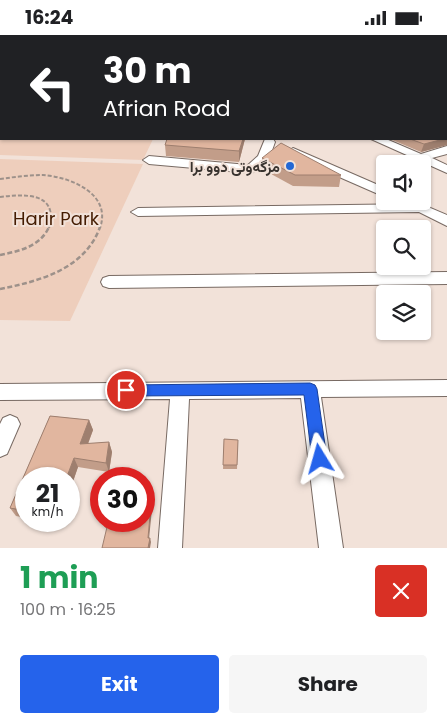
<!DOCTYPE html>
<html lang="en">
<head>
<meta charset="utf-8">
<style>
  :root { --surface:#fff; --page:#f6f6f6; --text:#202124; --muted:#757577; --accent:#2563eb }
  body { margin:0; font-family:Poppins,Vazirmatn,sans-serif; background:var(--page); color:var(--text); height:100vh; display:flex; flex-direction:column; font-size:19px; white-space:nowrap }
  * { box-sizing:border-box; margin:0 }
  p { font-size:16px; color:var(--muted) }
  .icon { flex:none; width:28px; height:28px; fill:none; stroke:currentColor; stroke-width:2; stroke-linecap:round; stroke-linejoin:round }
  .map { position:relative; height:513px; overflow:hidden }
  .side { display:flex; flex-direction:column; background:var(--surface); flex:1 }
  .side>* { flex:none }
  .banner { position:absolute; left:0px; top:0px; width:448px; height:105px; box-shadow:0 1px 4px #0004; background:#202124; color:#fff; overflow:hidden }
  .buttons { position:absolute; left:376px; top:120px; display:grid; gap:10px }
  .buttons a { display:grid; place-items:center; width:55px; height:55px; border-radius:5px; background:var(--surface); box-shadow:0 1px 4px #0004; font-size:25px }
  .speed { position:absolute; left:15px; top:432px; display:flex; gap:10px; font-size:25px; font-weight:700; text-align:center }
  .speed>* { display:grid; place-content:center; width:65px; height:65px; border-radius:50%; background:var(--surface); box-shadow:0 1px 4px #0004; line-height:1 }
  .speed small { font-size:12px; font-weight:400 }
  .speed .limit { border:8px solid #d22; background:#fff; color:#111 }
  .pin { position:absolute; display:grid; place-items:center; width:42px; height:42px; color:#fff; margin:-21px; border:2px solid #fff; border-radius:50%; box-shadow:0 1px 5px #0007 }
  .me { position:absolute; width:55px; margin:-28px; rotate:352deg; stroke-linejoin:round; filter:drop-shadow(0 0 4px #0008) }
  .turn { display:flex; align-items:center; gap:18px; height:105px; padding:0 20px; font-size:22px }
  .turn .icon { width:65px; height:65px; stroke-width:2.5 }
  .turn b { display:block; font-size:35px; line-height:42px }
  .round { display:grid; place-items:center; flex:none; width:52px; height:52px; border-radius:5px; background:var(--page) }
  .head { display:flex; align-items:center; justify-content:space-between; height:85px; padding:0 20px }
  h1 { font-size:30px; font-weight:700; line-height:38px; color:#1e9e55 }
  .primary-button { display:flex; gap:10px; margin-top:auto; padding:10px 20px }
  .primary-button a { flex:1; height:58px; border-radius:5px; background:var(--accent); color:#fff; font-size:20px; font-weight:700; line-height:58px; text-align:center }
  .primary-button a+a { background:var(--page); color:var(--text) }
  .status { display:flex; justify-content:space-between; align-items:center; height:35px; padding:0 25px; background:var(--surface); direction:ltr }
  .status svg { height:14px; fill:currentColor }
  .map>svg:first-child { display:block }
  .green { fill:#eecebc }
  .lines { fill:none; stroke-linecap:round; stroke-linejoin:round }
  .street-casing { stroke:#786a63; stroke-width:2 }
  .path-far1 { stroke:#9d918a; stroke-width:2; stroke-dasharray:4 2; stroke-linecap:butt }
  .path { stroke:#9d918a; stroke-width:2.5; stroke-dasharray:5 2.5; stroke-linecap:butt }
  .street { fill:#fff; fill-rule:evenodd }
  .wall { fill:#c29d89 }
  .shaded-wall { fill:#9e7f6f }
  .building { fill:#e1b69f; stroke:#9e7f6f }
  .route { fill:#2563eb; stroke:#184099 }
  .poi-dot { fill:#2468d4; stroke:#f2e2d9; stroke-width:2 }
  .labels { text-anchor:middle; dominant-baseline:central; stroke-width:4; stroke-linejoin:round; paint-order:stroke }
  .far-poi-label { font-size:15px; font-weight:bold; fill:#39332f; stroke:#f2e2d9; text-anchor:end }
  .park-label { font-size:18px; fill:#441c02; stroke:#f2e2d9 }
</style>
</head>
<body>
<div class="status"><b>16:24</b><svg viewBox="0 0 49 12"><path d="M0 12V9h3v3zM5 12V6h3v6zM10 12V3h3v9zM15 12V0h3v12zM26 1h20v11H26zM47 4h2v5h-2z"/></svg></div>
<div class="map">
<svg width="447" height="513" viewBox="0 0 447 513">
  <rect width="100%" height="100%" fill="#f2e2d9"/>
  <g class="green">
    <path d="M 0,0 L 198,0 L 1,1 L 1,104 L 153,104 L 143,125 L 0,120 Z"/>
    <path d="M 0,124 L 143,129 L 70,286 L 0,285 Z"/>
  </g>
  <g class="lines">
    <g class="street-casing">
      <g id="street">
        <path d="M 233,0 L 242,0 L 242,1 L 234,1 Z"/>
        <path d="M 265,104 L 273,104 L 275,107 C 271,119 265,134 251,138 L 149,129 L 143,125 L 149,121 L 248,130 L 258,121 Z"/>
        <path d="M 371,104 L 386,104 L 421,119 L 447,111 L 447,119 L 432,123 L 447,130 L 447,138 Z"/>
        <path d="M 293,113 L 385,153 L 385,162 L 289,120 L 287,117 Z"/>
        <path d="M 421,169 L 447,180 L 447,191 L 419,177 L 138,181 L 131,177 L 138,173 Z"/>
        <path d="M 447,237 L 447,249 L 109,253 L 103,251 L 101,247 L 103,243 L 109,241 Z"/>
        <path d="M 447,345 L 447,361 L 321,362 L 343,513 L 319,513 L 301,363 L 189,364 L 182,513 L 158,513 L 170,364 L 0,365 L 0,349 Z"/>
        <path d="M 10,380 L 17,383 L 20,389 L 7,419 L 0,422 L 0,389 L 3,383 Z"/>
      </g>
    </g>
    <g class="path-far1">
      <path d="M 0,144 C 14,142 29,140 43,140 C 71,142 112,159 100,193"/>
      <path d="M 0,162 C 25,159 59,157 49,193"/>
    </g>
    <g class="path">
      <path d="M 0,220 C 19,216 40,212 49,192"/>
      <path d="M 0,254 C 40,246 85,234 100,192"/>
    </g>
    <use href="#street" class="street"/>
  </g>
  <g class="wall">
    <path d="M 401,0 L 444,0 L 445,1 L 401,1 Z"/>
    <path d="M 446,47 L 447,47 L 447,110 L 421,117 L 390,104 L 446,104 Z"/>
    <path d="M 245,104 L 239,127 L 166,121 L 165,110 Z"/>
    <path d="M 262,123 L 341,140 L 339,152 L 293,151 L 262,134 Z"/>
    <path d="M 50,381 L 89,385 L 93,395 L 88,409 L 109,407 L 112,417 L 109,437 L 78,432 L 69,458 L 69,444 L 26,444 L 26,483 L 16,481 L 10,473 Z"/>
    <path d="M 224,404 L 238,405 L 237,434 L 223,434 Z"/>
    <path d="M 47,486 L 58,486 L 57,488 Z"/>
  </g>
  <g class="shaded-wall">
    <path d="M 446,103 L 447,103 L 447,110 L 421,117 L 424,109 Z"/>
    <path d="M 243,104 L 245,104 L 239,127 L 239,116 Z"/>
    <path d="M 89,385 L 93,395 L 84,419 L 80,409 Z"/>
    <path d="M 109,407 L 112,417 L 109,437 L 106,428 Z"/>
    <path d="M 74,423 L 78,432 L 69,458 L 69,444 L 66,444 Z"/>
    <path d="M 151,469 L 152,474 L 149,504 L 150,503 L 151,507 L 150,513 L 148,513 L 148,503 Z"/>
  </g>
  <g class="building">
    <path d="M 409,0 L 444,0 L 445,1 L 410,1 Z"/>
    <rect x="446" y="47" width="1" height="56"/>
    <path d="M 167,104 L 243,104 L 239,116 L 165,110 Z"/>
    <path d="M 410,104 L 444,104 L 424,109 Z"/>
    <path d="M 281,108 L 341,140 L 295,140 L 262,123 Z"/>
    <path d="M 50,381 L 89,385 L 80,409 L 109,407 L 106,428 L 74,423 L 66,444 L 26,444 L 26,476 L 10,473 Z"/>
    <path d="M 224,404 L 238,405 L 237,430 L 223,430 Z"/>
    <path d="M 144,467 L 151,469 L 148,503 L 150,503 L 148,513 L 102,513 L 107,492 L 105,492 L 106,486 L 144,486 Z"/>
  </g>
  <path class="route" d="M 310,348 L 315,350 L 317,354 L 327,424 L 325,430 L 320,432 L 314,430 L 312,424 L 304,360 L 126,361 L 122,359 L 120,355 L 122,351 L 126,350 Z"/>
  <circle class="poi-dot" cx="290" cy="131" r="5"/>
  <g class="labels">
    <g class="far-poi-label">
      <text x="280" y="131">مزگەوتی دوو برا</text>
    </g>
    <g class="park-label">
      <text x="56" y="183">Harir Park</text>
    </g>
  </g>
</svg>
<div class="buttons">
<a><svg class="icon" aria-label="sound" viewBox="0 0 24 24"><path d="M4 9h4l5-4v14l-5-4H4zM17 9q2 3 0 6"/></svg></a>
<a><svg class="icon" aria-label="search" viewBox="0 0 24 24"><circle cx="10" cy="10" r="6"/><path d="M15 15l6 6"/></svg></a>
<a><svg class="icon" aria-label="layers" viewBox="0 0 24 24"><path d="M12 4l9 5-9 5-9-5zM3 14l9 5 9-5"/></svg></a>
</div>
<div class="speed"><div>21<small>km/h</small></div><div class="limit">30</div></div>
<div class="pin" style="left:126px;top:355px;background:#d93025"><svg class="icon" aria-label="arrive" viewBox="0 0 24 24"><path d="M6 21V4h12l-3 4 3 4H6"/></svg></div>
<svg class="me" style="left:320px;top:424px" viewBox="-20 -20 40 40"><path d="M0-17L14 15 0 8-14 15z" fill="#2563eb" stroke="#fff" stroke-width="4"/></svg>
<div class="banner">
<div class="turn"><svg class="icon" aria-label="left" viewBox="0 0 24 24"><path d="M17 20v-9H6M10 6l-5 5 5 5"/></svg><div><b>30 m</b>Afrian Road</div></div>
</div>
</div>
<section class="side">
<div class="head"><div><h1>1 min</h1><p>100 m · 16:25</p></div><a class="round" style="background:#d93025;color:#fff"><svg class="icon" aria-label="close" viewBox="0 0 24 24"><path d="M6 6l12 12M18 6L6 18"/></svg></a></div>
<div class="primary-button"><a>Exit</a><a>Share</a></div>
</section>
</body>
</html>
